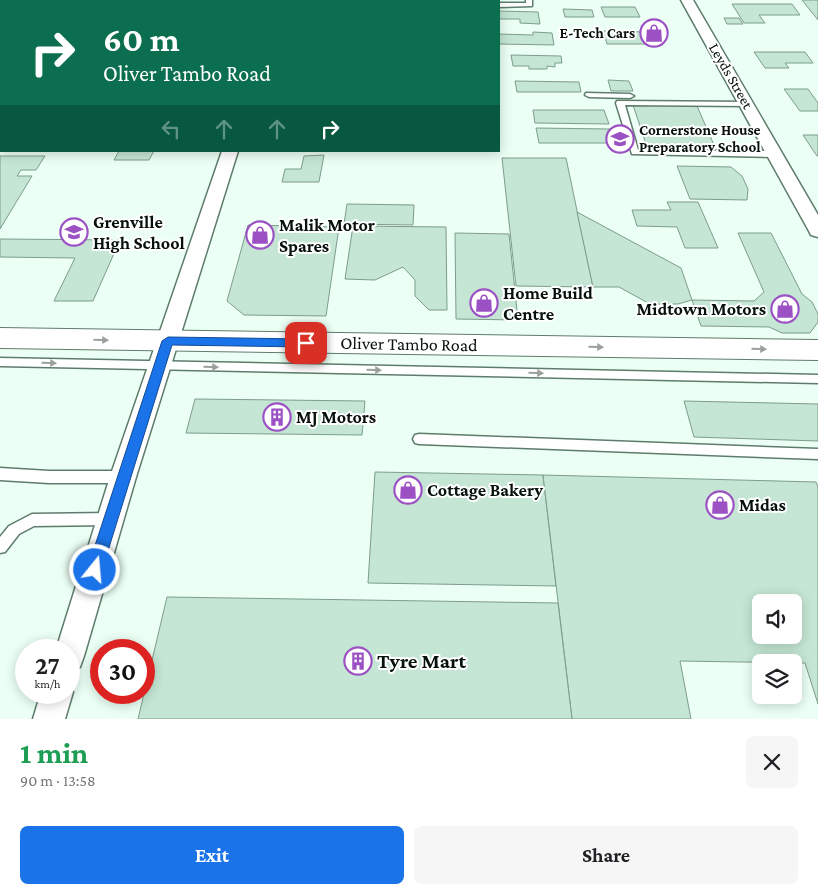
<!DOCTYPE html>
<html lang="en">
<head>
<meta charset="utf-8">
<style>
  :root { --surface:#fff; --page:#f6f6f6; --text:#202124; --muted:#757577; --accent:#1a73e8 }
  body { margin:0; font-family:"Crimson Pro",serif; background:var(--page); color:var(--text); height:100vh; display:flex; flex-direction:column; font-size:19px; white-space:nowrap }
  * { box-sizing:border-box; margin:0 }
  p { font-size:16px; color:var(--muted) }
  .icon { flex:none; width:28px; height:28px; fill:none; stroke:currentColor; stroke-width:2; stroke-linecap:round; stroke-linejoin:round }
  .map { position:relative; height:719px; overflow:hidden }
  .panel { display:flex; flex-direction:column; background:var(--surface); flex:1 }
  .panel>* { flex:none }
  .hud { position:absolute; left:0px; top:0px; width:500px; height:152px; box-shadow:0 2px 12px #0003; background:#0b6e4f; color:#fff; overflow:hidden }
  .tools { position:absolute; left:752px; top:594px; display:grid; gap:10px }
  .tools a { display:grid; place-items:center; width:50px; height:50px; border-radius:8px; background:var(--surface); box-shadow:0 2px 12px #0003; font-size:25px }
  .speed { position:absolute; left:15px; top:639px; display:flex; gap:10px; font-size:25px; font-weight:700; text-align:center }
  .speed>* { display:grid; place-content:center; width:65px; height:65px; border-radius:50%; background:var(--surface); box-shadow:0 2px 12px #0003; line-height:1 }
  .speed small { font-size:12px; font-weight:400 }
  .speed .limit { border:8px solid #d22; background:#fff; color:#111 }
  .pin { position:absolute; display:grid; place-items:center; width:42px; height:42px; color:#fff; margin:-21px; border-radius:10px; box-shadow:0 2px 8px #0006 }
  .me { position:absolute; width:55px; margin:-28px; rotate:17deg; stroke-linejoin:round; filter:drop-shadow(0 0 4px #0008) }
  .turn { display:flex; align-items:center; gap:18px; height:105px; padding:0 20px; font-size:22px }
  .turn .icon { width:65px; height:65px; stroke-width:2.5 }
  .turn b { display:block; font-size:35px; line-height:42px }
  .lanes { display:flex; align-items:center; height:48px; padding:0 20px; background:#0003; justify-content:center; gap:25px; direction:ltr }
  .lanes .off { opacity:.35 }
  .round { display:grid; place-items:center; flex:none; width:52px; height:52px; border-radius:8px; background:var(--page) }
  .head { display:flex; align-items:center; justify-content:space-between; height:85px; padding:0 20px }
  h1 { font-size:30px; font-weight:700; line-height:38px; color:#1e9e55 }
  .primary-button { display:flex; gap:10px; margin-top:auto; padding:10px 20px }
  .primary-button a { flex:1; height:58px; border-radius:8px; background:var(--accent); color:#fff; font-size:20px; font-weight:700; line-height:58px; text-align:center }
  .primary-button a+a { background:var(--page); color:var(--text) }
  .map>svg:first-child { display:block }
  .building { fill:#c5e6d4; stroke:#7d9c8b; fill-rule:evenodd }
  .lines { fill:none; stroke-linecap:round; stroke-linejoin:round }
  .service-casing { stroke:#5e7c6c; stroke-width:3 }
  .minor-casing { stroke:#5e7c6c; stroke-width:3 }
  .secondary-casing { stroke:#5e7c6c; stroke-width:2 }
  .service { fill:#fff; fill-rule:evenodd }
  .minor { fill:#fff; fill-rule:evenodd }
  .secondary { fill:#fff; fill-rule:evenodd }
  .oneway { fill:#9ba09d }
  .route { fill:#1a73e8; stroke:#114b97 }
  .labels { text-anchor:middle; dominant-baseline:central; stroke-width:4; stroke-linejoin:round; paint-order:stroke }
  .far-poi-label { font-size:15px; font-weight:bold; fill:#06110b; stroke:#fff; text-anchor:end }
  .far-street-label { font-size:15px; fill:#06110b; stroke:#fff }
  .poi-label { font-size:18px; font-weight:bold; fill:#06110b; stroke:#fff; text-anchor:start }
  .street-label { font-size:18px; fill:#06110b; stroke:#fff }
  .near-poi-label { font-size:21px; font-weight:bold; fill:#06110b; stroke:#fff; text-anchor:start }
</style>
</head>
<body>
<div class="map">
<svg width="818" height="719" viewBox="0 0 818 719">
  <rect width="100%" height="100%" fill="#ebfff4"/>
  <g class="building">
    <path d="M 802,0 L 818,0 L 818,20 Z"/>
    <path d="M 732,4 L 792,4 L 800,15 L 759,15 L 765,23 L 744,23 Z"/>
    <path d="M 601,7 L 635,7 L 640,17 L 605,17 Z"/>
    <path d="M 563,9 L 592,10 L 594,17 L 565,17 Z"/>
    <path d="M 499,11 L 538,12 L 540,24 L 520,23 L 520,19 L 499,19 Z"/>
    <path d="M 724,18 L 739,18 L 743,24 L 727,24 Z"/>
    <path d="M 603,31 L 647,32 L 652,44 L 607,44 Z"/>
    <path d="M 533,32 L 552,33 L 554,45 L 499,44 L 499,34 L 533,35 Z"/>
    <path d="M 754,52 L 805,52 L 813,63 L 785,63 L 789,68 L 765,68 Z"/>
    <path d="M 511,55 L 561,56 L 562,63 L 555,63 L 555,67 L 547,66 L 547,69 L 529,69 L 529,66 L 513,66 Z"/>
    <path d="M 608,80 L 629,81 L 633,91 L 611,91 Z"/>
    <path d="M 515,81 L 579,82 L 581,92 L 517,92 Z"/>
    <path d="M 784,89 L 808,89 L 818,103 L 818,111 L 800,111 Z"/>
    <path d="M 633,105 L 697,106 L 714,145 L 646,144 Z"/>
    <path d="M 533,110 L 604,110 L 609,124 L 535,123 Z"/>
    <path d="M 536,128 L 610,129 L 615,143 L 539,143 Z"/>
    <path d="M 803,135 L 818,135 L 818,156 L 817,156 Z"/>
    <path d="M 119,151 L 154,151 L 149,160 L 114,160 Z"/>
    <path d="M 324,155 L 319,182 L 282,182 L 285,169 L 301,169 L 304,156 Z"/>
    <path d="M 0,156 L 45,156 L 36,170 L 21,170 L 17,176 L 32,176 L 0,229 Z"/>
    <path d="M 502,158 L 566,158 L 593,287 L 516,286 Z"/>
    <path d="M 677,166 L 731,167 L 742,176 L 748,189 L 747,200 L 690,199 Z"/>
    <path d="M 667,202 L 698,202 L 718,248 L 685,248 L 677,227 L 637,226 L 632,210 L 671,210 Z"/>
    <path d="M 347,204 L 414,205 L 413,225 L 344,224 Z"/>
    <path d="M 577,212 L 681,268 L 692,300 L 678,304 L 650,304 L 619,287 L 593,287 Z"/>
    <path d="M 248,225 L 339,227 L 326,316 L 244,315 L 227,301 Z"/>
    <path d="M 353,226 L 446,227 L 447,310 L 429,310 L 415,296 L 415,280 L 403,267 L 375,280 L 345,279 Z"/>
    <path d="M 455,233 L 509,234 L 518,320 L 456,319 Z"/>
    <path d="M 738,233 L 771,233 L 802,294 L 812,302 L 818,314 L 818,322 L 810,333 L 782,333 L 769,327 L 701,326 L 692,300 L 754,301 L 764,292 Z"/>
    <path d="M 0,239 L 120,240 L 93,301 L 54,301 L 75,258 L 0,257 Z"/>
    <path d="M 195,399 L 365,401 L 362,435 L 186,433 Z"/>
    <path d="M 684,401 L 818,404 L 818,441 L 694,437 Z"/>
    <path d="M 375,472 L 543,475 L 556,586 L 368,583 Z"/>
    <path d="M 543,475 L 816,482 L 818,487 L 818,704 L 805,663 L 680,661 L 691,719 L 572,719 ZM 761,602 L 794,602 L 794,635 L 761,635 Z"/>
    <path d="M 167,597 L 558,603 L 572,719 L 138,719 Z"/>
  </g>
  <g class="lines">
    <g class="service-casing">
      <g id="service">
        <path d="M 526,0 L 532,0 L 532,6 L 499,7 L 499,3 L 526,3 Z"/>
        <rect x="0" y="58" width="1" height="4"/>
        <path d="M 586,93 L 630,94 L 634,96 L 630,98 L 589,97 L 585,95 Z"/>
        <path d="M 617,101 L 751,102 L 752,104 L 748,106 L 625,105 L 638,150 L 775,151 L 779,154 L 775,157 L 632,154 L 616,103 Z"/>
        <path d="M 0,358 L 818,375 L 818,383 L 0,366 Z"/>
        <path d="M 419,434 L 818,449 L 818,459 L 419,444 L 415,443 L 413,439 L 415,435 Z"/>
        <path d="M 0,468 L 49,471 L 123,471 L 128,473 L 129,477 L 128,481 L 123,483 L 49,483 L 0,480 Z"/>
        <path d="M 110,513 L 115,515 L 117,519 L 115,523 L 110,525 L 34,526 L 19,534 L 5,552 L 0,553 L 0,537 L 9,526 L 32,514 Z"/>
      </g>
    </g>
    <g class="minor-casing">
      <g id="minor">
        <path d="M 681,0 L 693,0 L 818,215 L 818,237 L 811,235 L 809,231 Z"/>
        <path d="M 222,151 L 238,151 L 136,477 L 84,656 L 80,667 L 69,671 L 69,650 L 56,650 L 110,477 Z"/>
        <path d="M 69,682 L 73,692 L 65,719 L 33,719 L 41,692 L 69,692 Z"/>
      </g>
    </g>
    <g class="secondary-casing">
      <path id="secondary" d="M 0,328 L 818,340 L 818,360 L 0,348 Z"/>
    </g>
    <use href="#service" class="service"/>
    <use href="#minor" class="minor"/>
    <use href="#secondary" class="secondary"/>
  </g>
  <defs><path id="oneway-solid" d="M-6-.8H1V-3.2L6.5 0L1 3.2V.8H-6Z" transform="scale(1.25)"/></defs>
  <g class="oneway">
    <use href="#oneway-solid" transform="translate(101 340) rotate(1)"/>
    <use href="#oneway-solid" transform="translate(596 347) rotate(1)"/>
    <use href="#oneway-solid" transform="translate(759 349) rotate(1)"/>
    <use href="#oneway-solid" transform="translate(49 363) rotate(2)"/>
    <use href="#oneway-solid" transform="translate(211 367) rotate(1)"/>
    <use href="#oneway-solid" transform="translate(374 370) rotate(1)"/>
    <use href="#oneway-solid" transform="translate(536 373) rotate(1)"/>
  </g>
  <path class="route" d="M 168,337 L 306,339 L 311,343 L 306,347 L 172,345 L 102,570 L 100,575 L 95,577 L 90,575 L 87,570 L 162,341 Z"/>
  <defs>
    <g id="shop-ring" transform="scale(1.4375)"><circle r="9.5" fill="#fff" stroke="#9b50c3" stroke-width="1.5"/><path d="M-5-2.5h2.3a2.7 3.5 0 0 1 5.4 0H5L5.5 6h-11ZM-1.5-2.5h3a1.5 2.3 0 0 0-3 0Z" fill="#9b50c3"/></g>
    <g id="school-ring" transform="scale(1.4375)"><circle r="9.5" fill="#fff" stroke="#9b50c3" stroke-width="1.5"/><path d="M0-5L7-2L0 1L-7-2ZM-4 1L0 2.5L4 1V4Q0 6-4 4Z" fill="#9b50c3"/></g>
    <g id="building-ring" transform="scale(1.4375)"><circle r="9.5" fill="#fff" stroke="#9b50c3" stroke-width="1.5"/><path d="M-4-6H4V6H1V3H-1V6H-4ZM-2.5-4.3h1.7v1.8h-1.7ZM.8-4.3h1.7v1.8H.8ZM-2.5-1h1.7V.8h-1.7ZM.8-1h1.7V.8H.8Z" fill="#9b50c3"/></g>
  </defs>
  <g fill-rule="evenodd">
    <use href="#shop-ring" x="654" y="33"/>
    <use href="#school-ring" x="620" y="139"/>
    <use href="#school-ring" x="74" y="232"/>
    <use href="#shop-ring" x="260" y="235"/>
    <use href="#shop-ring" x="484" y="303"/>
    <use href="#shop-ring" x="785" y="309"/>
    <use href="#building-ring" x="277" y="417"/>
    <use href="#shop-ring" x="408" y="490"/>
    <use href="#shop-ring" x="720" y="505"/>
    <use href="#building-ring" x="358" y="661"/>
  </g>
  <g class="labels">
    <g class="far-poi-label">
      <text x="635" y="33">E-Tech Cars</text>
      <text x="639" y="130" text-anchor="start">Cornerstone House<tspan x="639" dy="17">Preparatory School</tspan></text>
    </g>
    <g class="far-street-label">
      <text transform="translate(731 76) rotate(60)">Leyds Street</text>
    </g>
    <g class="poi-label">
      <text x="93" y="222">Grenville<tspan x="93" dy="21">High School</tspan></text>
      <text x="279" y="225">Malik Motor<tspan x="279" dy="21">Spares</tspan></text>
      <text x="503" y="293">Home Build<tspan x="503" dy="21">Centre</tspan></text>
      <text x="766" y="309" text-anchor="end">Midtown Motors</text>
      <text x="296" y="417">MJ Motors</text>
      <text x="427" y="490">Cottage Bakery</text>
      <text x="739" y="505">Midas</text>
    </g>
    <g class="street-label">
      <text transform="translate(409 344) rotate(1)">Oliver Tambo Road</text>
    </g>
    <g class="near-poi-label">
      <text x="377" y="661">Tyre Mart</text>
    </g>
  </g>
</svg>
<div class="tools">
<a><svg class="icon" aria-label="sound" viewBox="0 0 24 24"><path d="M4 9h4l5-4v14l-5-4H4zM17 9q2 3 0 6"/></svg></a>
<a><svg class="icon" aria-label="layers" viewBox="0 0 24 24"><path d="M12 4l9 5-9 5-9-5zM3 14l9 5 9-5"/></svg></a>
</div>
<div class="speed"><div>27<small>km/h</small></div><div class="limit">30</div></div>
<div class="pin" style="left:306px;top:343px;background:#d93025"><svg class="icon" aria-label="arrive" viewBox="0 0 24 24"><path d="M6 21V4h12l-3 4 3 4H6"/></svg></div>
<svg class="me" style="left:95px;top:570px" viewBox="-20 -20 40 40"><circle r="17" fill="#1a73e8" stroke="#fff" stroke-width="3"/><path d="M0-11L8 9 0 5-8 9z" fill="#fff"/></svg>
<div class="hud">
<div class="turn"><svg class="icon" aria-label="right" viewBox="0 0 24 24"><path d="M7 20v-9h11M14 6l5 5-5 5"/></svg><div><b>60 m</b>Oliver Tambo Road</div></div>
<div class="lanes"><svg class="icon off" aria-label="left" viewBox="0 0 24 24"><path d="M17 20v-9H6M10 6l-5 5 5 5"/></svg><svg class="icon off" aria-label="ahead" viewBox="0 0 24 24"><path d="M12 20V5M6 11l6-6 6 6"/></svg><svg class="icon off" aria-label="ahead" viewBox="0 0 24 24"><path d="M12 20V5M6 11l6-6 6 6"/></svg><svg class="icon" aria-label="right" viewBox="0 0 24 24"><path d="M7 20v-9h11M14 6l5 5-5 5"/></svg></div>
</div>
</div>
<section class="panel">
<div class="head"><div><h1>1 min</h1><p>90 m · 13:58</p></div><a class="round"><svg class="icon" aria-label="close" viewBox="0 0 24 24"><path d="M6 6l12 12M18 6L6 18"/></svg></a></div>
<div class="primary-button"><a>Exit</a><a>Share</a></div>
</section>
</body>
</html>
